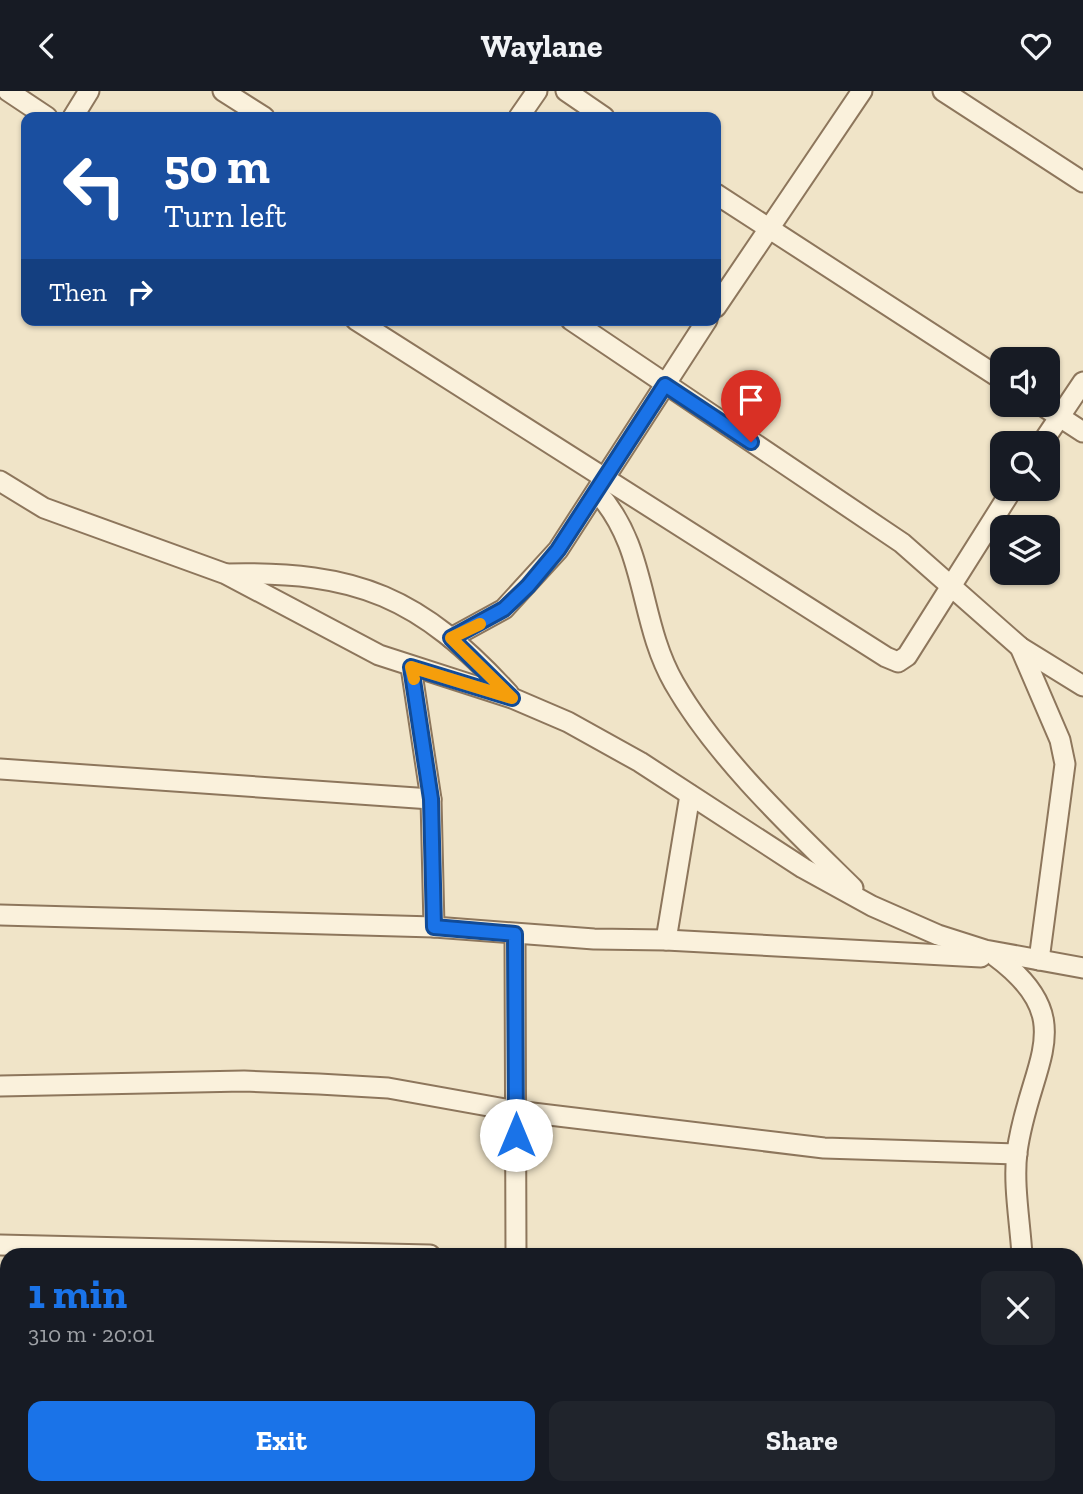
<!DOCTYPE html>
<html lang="en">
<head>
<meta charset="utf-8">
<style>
  :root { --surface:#171b24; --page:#20242c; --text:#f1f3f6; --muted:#9ea1a6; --accent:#1a73e8 }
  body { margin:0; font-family:"Zilla Slab",serif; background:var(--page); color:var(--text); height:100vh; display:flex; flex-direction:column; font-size:26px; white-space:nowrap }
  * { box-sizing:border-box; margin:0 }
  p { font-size:23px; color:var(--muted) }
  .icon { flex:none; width:38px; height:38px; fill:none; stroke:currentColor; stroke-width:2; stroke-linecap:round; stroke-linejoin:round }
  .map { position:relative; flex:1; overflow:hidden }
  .details { position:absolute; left:0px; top:1157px; width:1083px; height:247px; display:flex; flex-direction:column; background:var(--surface); border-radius:21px 21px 0 0; box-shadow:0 2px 5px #0004 }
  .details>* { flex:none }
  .hud { position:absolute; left:21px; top:21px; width:700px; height:214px; border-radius:14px; box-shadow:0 2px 5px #0004; background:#1a4fa0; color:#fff; overflow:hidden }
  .tools { position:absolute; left:990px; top:256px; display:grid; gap:14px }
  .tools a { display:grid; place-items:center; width:70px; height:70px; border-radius:14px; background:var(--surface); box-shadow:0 2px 5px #0004; font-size:35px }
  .pin { position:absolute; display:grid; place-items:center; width:60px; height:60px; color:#fff; margin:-72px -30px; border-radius:50% 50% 50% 0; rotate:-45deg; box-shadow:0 0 7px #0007 }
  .pin .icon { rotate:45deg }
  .me { position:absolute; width:77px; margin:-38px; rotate:0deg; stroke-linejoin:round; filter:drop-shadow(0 0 5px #0008) }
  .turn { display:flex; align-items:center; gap:24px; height:147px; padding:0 28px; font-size:32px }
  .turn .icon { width:91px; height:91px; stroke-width:2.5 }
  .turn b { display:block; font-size:49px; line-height:60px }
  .then { display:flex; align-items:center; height:66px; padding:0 28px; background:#0003; gap:14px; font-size:26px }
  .round { display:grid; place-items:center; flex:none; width:74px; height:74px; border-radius:14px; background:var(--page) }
  .overview { display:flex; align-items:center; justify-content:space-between; height:119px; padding:0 28px }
  h1 { font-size:42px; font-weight:700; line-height:52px; color:var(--accent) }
  .action { display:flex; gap:14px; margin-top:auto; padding:14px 28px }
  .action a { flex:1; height:80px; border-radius:14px; background:var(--accent); color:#fff; font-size:28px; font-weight:700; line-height:80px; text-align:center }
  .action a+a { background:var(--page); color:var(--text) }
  header { display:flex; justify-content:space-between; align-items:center; height:91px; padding:0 28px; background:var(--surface); font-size:32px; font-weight:700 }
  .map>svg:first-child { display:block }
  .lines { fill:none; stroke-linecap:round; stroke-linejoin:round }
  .minor-casing { stroke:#8d765c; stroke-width:23 }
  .minor { stroke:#faf1dc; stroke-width:19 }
  .route-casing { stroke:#114b97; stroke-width:18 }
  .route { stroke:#1a73e8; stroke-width:12 }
  .slow { stroke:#f59e0b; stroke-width:12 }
</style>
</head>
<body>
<header><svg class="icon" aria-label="back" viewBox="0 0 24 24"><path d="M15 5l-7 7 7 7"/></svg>Waylane<svg class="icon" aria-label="heart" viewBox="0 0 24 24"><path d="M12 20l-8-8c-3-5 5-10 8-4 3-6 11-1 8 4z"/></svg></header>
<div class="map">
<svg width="1083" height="1403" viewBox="0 0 1083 1403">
  <rect width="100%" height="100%" fill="#f0e4c8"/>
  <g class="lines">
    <g class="minor-casing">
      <g id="minor">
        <path d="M 8,0 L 47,26"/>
        <path d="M 223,0 L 264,26"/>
        <path d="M 566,0 L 604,26"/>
        <path d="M 943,0 L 1083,91"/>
        <path d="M 73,26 L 89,0"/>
        <path d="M 519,26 L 537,0"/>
        <path d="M 716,103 L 1003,289"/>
        <path d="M 716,216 L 862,0"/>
        <path d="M 356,229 L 886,566 L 898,571 L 907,565 L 1013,397"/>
        <path d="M 571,229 L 902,452 L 1020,556 L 1083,595"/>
        <path d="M 1040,313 L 1083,341"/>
        <path d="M 1042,352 L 1083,291"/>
        <path d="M 0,390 L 44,417 L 226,483 L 379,564 L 512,607 L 568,631 L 640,671 L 803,777 L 872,815 L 938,844 L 985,859 L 1083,877"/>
        <path d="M 597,401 C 648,457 638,529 674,592 C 717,667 792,737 853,797"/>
        <path d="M 227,483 C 358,480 420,506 509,603"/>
        <path d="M 451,547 L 504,518 L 558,459 L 707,229"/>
        <path d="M 1020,556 L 1060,649 L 1065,673 L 1039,869"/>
        <path d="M 411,576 L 431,708 L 434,836"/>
        <path d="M 0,678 L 431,708"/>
        <path d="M 0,824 L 434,836 L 594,848 L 666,849 L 981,866"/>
        <path d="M 515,843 L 516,1164"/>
        <path d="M 666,849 L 690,704"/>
        <path d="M 995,865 C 1083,930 1029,971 1017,1061 C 1013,1093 1020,1131 1022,1164"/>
        <path d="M 0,995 L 244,990 L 319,993 L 388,997 L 516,1020 L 824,1057 L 1017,1063"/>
        <path d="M 0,1154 L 430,1164"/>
        <path d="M 0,1290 L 7,1291"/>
        <path d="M 1076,1302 L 1083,1303"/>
        <path d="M 520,1396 L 520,1403"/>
        <path d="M 1035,1396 L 1036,1403"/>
      </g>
    </g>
    <use href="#minor" class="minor"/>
  </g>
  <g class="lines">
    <g class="route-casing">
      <path id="route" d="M 516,1044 L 515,843 L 434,836 L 431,708 L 411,576 L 512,607 L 451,547 L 504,518 L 528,495 L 558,459 L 665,294 L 751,351"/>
    </g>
    <use href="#route" class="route"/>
    <path class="slow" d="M 414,588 L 411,576 L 512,607 L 451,547 L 480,533"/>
  </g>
</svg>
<div class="tools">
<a><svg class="icon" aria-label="sound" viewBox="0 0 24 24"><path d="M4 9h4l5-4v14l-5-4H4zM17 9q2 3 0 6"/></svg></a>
<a><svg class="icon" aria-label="search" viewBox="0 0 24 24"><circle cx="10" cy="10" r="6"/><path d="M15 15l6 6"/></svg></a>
<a><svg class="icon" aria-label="layers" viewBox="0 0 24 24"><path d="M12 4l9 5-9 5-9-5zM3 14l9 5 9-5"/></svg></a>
</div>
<div class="pin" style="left:751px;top:351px;background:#d93025"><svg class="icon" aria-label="arrive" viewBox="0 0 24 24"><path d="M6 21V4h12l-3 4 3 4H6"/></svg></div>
<svg class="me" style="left:516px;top:1044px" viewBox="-20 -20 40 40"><circle r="19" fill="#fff"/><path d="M0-13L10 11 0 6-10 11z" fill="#1a73e8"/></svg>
<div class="hud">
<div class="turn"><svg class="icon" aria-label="left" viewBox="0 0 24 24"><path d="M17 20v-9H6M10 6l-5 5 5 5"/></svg><div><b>50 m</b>Turn left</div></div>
<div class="then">Then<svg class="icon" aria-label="right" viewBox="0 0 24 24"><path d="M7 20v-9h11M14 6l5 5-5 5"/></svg></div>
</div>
<section class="details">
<div class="overview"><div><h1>1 min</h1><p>310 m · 20:01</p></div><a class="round"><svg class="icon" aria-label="close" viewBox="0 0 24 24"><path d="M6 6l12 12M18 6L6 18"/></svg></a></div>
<div class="action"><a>Exit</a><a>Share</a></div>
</section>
</div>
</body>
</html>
